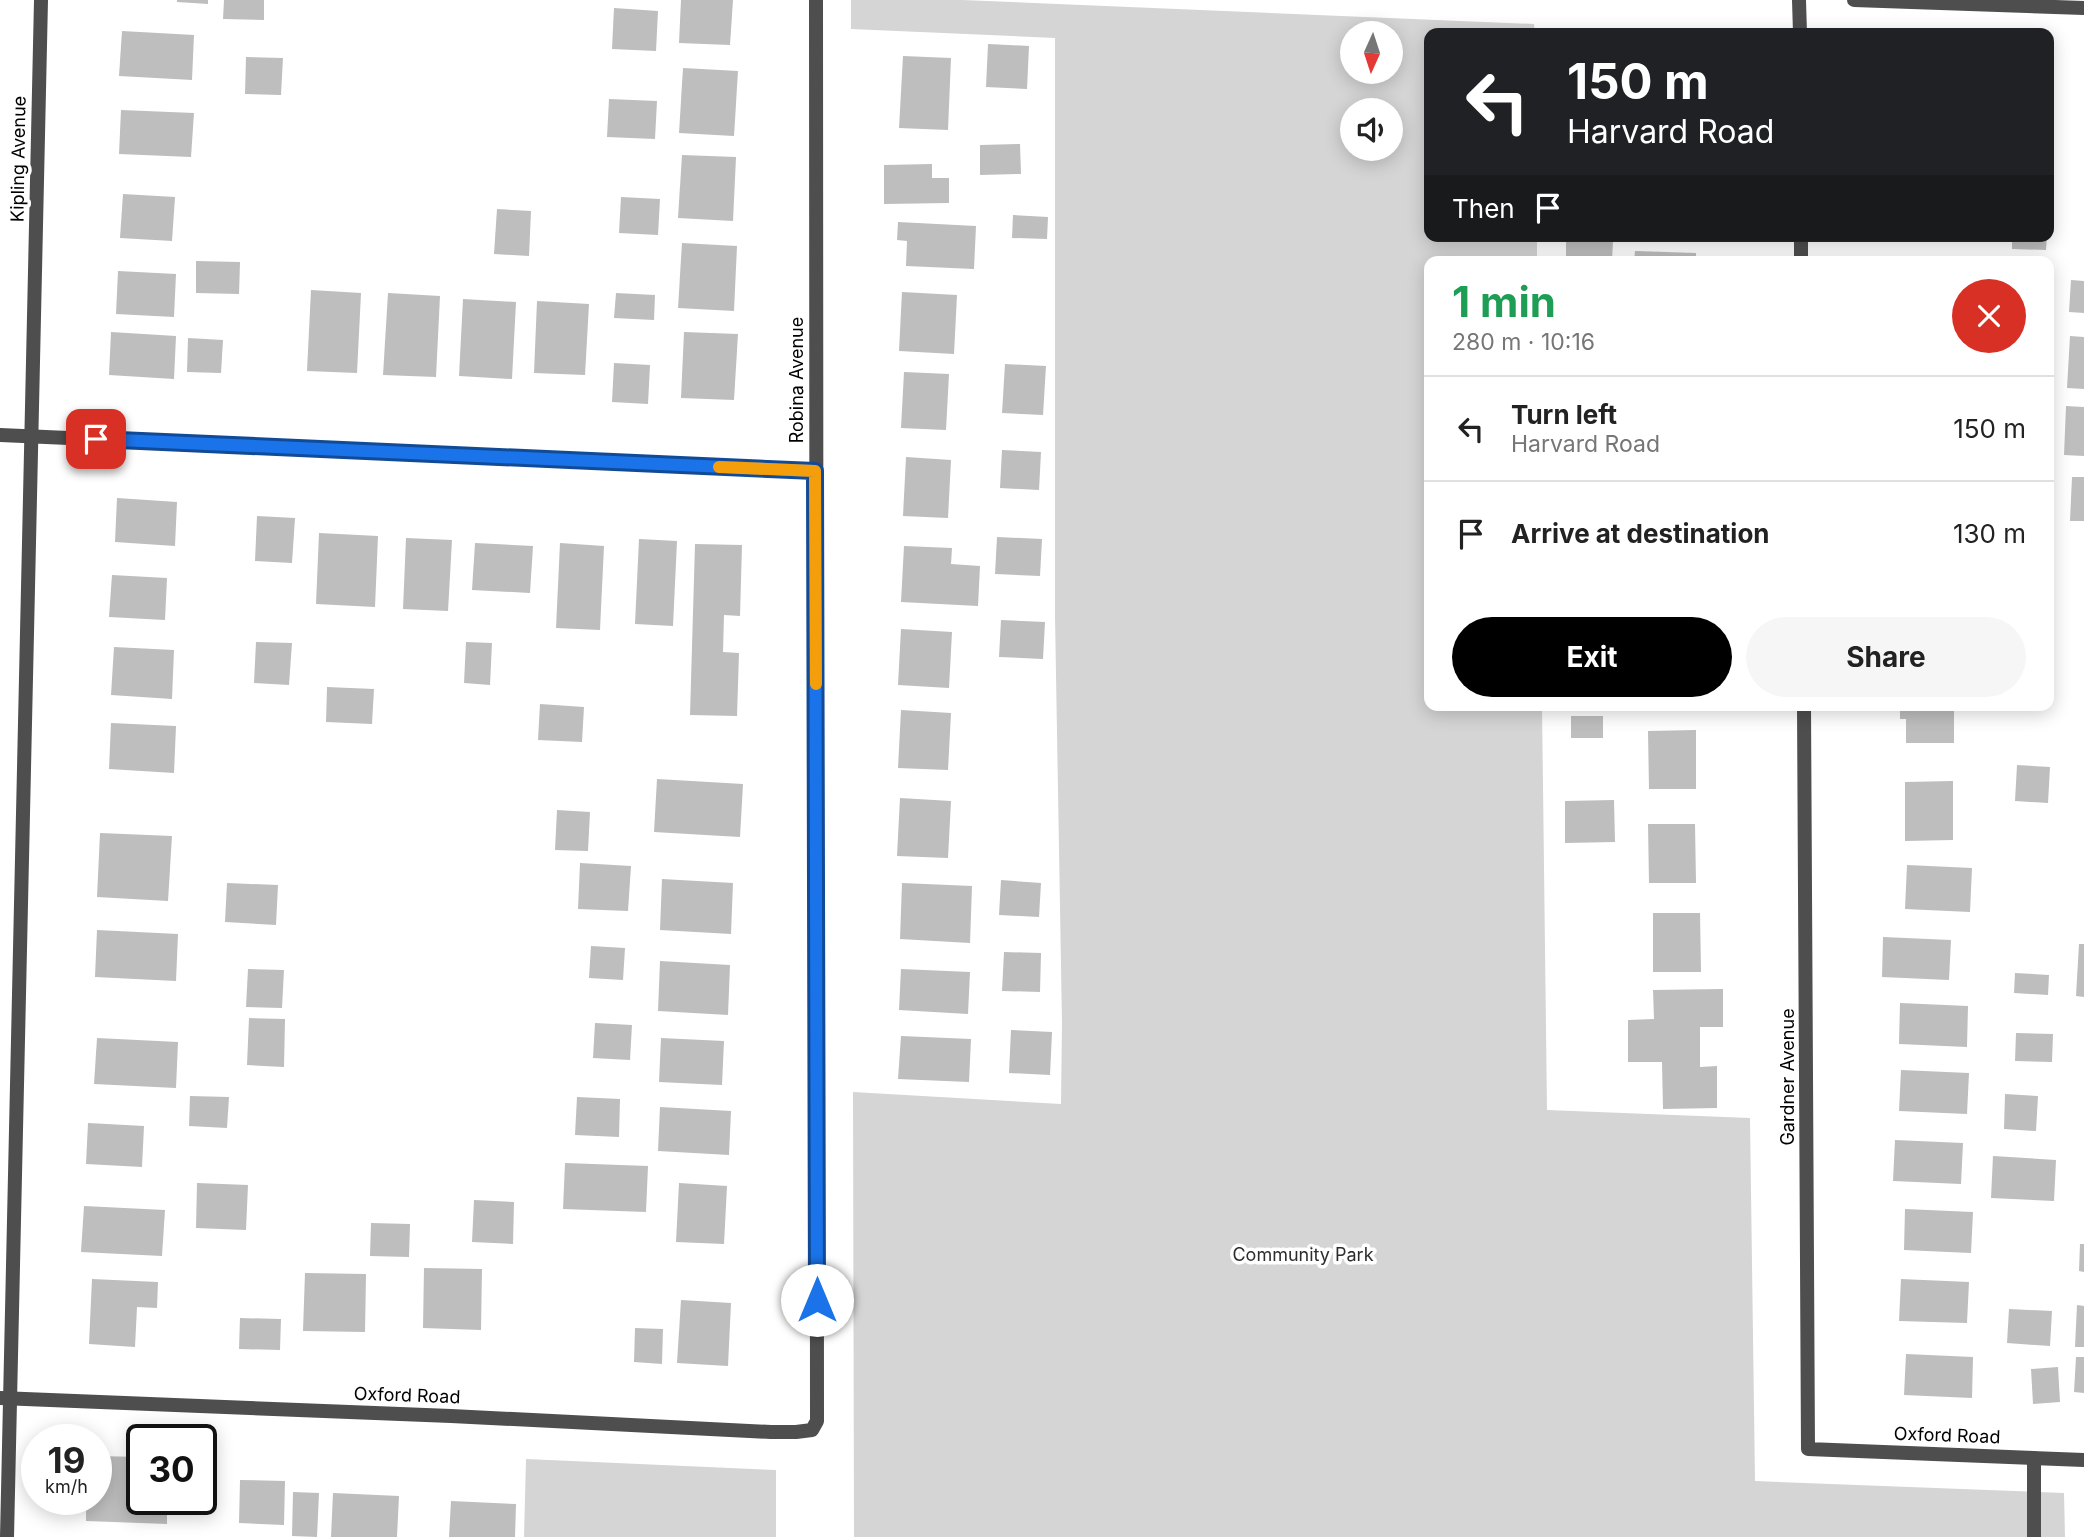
<!DOCTYPE html>
<html lang="en">
<head>
<meta charset="utf-8">
<style>
  :root { --surface:#fff; --page:#f6f6f6; --text:#222; --muted:#767676; --line:#e0e0e0; --accent:#000 }
  body { margin:0; font-family:Inter,sans-serif; background:var(--page); color:var(--text); height:100vh; display:flex; flex-direction:column; font-size:26px; white-space:nowrap }
  * { box-sizing:border-box; margin:0 }
  p { font-size:23px; color:var(--muted) }
  .icon { flex:none; width:38px; height:38px; fill:none; stroke:currentColor; stroke-width:2; stroke-linecap:round; stroke-linejoin:round }
  .map { position:relative; flex:1; overflow:hidden }
  .drawer { position:absolute; left:1424px; top:256px; width:630px; height:455px; display:flex; flex-direction:column; background:var(--surface); border-radius:14px; box-shadow:0 4px 18px #0003 }
  .drawer>* { flex:none }
  .hud { position:absolute; left:1424px; top:28px; width:630px; height:214px; border-radius:14px; box-shadow:0 4px 18px #0003; background:#202124; color:#fff; overflow:hidden }
  .needle { width:46px; rotate:183deg }
  .tools { position:absolute; left:1340px; top:21px; display:grid; gap:14px }
  .tools a { display:grid; place-items:center; width:63px; height:63px; border-radius:50%; background:var(--surface); box-shadow:0 4px 18px #0003; font-size:35px }
  .speed { position:absolute; left:21px; top:1424px; display:flex; gap:14px; font-size:35px; font-weight:700; text-align:center }
  .speed>* { display:grid; place-content:center; width:91px; height:91px; border-radius:50%; background:var(--surface); box-shadow:0 4px 18px #0003; line-height:1 }
  .speed small { font-size:18px; font-weight:400 }
  .speed .limit { border:4px solid #111; border-radius:10px; background:#fff; color:#111 }
  .pin { position:absolute; display:grid; place-items:center; width:60px; height:60px; color:#fff; margin:-30px; border-radius:14px; box-shadow:0 4px 10px #0006 }
  .me { position:absolute; width:77px; margin:-38px; rotate:0deg; stroke-linejoin:round; filter:drop-shadow(0 0 5px #0008) }
  .turn { display:flex; align-items:center; gap:24px; height:147px; padding:0 28px; font-size:32px }
  .turn .icon { width:91px; height:91px; stroke-width:2.5 }
  .turn b { display:block; font-size:49px; line-height:60px }
  .then { display:flex; align-items:center; height:66px; padding:0 28px; background:#0003; gap:14px; font-size:26px }
  .round { display:grid; place-items:center; flex:none; width:74px; height:74px; border-radius:37px; background:var(--page) }
  .headline { display:flex; align-items:center; justify-content:space-between; height:119px; padding:0 28px }
  h1 { font-size:42px; font-weight:700; line-height:52px; color:#1e9e55 }
  .cta { display:flex; gap:14px; margin-top:auto; padding:14px 28px }
  .cta a { flex:1; height:80px; border-radius:42px; background:var(--accent); color:#fff; font-size:28px; font-weight:700; line-height:80px; text-align:center }
  .cta a+a { background:var(--page); color:var(--text) }
  ul { padding:0; list-style:none }
  li { display:flex; align-items:center; gap:21px; height:105px; padding:0 28px; border-top:2px solid var(--line) }
  li div { flex:1 }
  li b { display:block; font-size:26px }
  li em { font-style:normal }
  .map>svg:first-child { display:block }
  .green { fill:#d5d5d5; fill-rule:evenodd }
  .building { fill:#bebebe }
  .lines { fill:none; stroke-linecap:round; stroke-linejoin:round }
  .service { stroke:#4e4e4e; stroke-width:14 }
  .minor { stroke:#4e4e4e; stroke-width:14 }
  .route-casing { stroke:#114b97; stroke-width:18 }
  .route { stroke:#1a73e8; stroke-width:12 }
  .slow { stroke:#f59e0b; stroke-width:12 }
  .labels { text-anchor:middle; dominant-baseline:central; stroke-width:7; stroke-linejoin:round; paint-order:stroke }
  .street-label { font-size:18px; fill:#000; stroke:#fff }
  .park-label { font-size:18px; fill:#2c2c2c; stroke:#fff }
</style>
</head>
<body>
<div class="map">
<svg width="2084" height="1537" viewBox="0 0 2084 1537">
  <rect width="100%" height="100%" fill="#fff"/>
  <g class="green">
    <path d="M 851,0 L 962,0 L 1534,24 L 1535,33 L 1430,33 L 1430,236 L 1537,236 L 1537,261 L 1430,261 L 1430,705 L 1542,705 L 1547,1110 L 1750,1118 L 1755,1481 L 2064,1493 L 2065,1537 L 854,1537 L 853,1092 L 1061,1104 L 1062,1023 L 1055,616 L 1055,38 L 851,29 ZM 1353,33 L 1391,33 L 1391,72 L 1353,72 ZM 1353,110 L 1391,110 L 1391,149 L 1353,149 Z"/>
    <path d="M 526,1459 L 776,1470 L 776,1537 L 524,1537 Z"/>
  </g>
  <g class="building">
    <path d="M 177,0 L 208,0 L 208,4 L 177,2 Z"/>
    <path d="M 224,0 L 264,0 L 264,20 L 223,19 Z"/>
    <path d="M 681,0 L 733,0 L 730,45 L 679,43 Z"/>
    <path d="M 614,8 L 658,11 L 656,51 L 612,49 Z"/>
    <path d="M 122,31 L 194,35 L 192,80 L 119,76 Z"/>
    <path d="M 988,44 L 1029,46 L 1027,89 L 986,87 Z"/>
    <path d="M 903,56 L 951,58 L 948,130 L 899,128 Z"/>
    <path d="M 246,57 L 283,58 L 281,95 L 245,94 Z"/>
    <path d="M 683,68 L 738,71 L 734,136 L 679,133 Z"/>
    <path d="M 609,99 L 657,101 L 655,139 L 607,137 Z"/>
    <path d="M 121,110 L 194,113 L 191,157 L 119,154 Z"/>
    <path d="M 1020,144 L 1021,174 L 980,175 L 980,145 Z"/>
    <path d="M 682,155 L 736,157 L 733,221 L 678,218 Z"/>
    <path d="M 932,164 L 932,178 L 949,178 L 949,203 L 884,204 L 884,165 Z"/>
    <path d="M 123,194 L 175,197 L 172,241 L 120,238 Z"/>
    <path d="M 621,197 L 660,199 L 658,235 L 619,233 Z"/>
    <path d="M 497,209 L 531,211 L 529,256 L 494,254 Z"/>
    <path d="M 1013,215 L 1048,217 L 1047,239 L 1012,238 Z"/>
    <path d="M 898,222 L 976,226 L 974,269 L 906,266 L 907,241 L 897,240 Z"/>
    <path d="M 2012,236 L 2047,236 L 2046,250 L 2012,249 Z"/>
    <path d="M 1566,241 L 1613,242 L 1612,261 L 1566,261 Z"/>
    <path d="M 682,243 L 737,246 L 734,311 L 678,308 Z"/>
    <path d="M 1635,251 L 1696,253 L 1696,261 L 1634,261 Z"/>
    <path d="M 196,261 L 240,262 L 239,294 L 196,293 Z"/>
    <path d="M 118,271 L 176,274 L 174,317 L 116,314 Z"/>
    <path d="M 2071,280 L 2084,281 L 2084,313 L 2069,312 Z"/>
    <path d="M 311,290 L 361,293 L 357,373 L 307,371 Z"/>
    <path d="M 902,292 L 957,295 L 954,354 L 899,351 Z"/>
    <path d="M 388,293 L 440,296 L 436,377 L 383,375 Z"/>
    <path d="M 616,293 L 655,295 L 654,320 L 614,318 Z"/>
    <path d="M 463,299 L 516,302 L 512,379 L 459,376 Z"/>
    <path d="M 537,301 L 589,304 L 585,375 L 534,373 Z"/>
    <path d="M 111,332 L 176,336 L 174,379 L 109,375 Z"/>
    <path d="M 684,332 L 738,334 L 734,400 L 681,398 Z"/>
    <path d="M 2070,336 L 2084,337 L 2084,389 L 2067,388 Z"/>
    <path d="M 188,338 L 223,340 L 221,373 L 187,372 Z"/>
    <path d="M 614,363 L 650,365 L 648,404 L 612,402 Z"/>
    <path d="M 1005,364 L 1046,366 L 1043,415 L 1002,413 Z"/>
    <path d="M 904,372 L 949,374 L 946,430 L 901,428 Z"/>
    <path d="M 2049,391 L 2053,391 L 2051,428 L 2049,428 Z"/>
    <path d="M 2066,406 L 2084,407 L 2084,456 L 2064,455 Z"/>
    <path d="M 1002,450 L 1041,452 L 1039,490 L 1000,488 Z"/>
    <path d="M 906,457 L 951,460 L 948,518 L 903,516 Z"/>
    <path d="M 2072,477 L 2084,477 L 2084,521 L 2070,521 Z"/>
    <path d="M 117,498 L 177,502 L 175,546 L 115,542 Z"/>
    <path d="M 257,516 L 295,518 L 292,563 L 255,561 Z"/>
    <path d="M 319,533 L 378,536 L 375,607 L 316,604 Z"/>
    <path d="M 997,537 L 1042,539 L 1040,576 L 995,574 Z"/>
    <path d="M 406,538 L 452,540 L 448,611 L 403,609 Z"/>
    <path d="M 639,539 L 677,541 L 673,626 L 635,624 Z"/>
    <path d="M 475,543 L 533,546 L 530,593 L 472,590 Z"/>
    <path d="M 560,543 L 604,546 L 600,630 L 556,628 Z"/>
    <path d="M 695,544 L 742,545 L 740,616 L 724,615 L 723,652 L 739,653 L 737,716 L 690,715 Z"/>
    <path d="M 904,546 L 952,548 L 951,564 L 980,566 L 978,606 L 901,602 Z"/>
    <path d="M 112,575 L 167,578 L 165,620 L 109,617 Z"/>
    <path d="M 1001,620 L 1045,622 L 1043,659 L 999,657 Z"/>
    <path d="M 901,629 L 952,632 L 949,688 L 898,685 Z"/>
    <path d="M 256,642 L 292,643 L 289,685 L 254,683 Z"/>
    <path d="M 466,642 L 492,643 L 490,685 L 464,683 Z"/>
    <path d="M 114,647 L 174,650 L 172,699 L 111,695 Z"/>
    <path d="M 327,687 L 374,689 L 372,724 L 326,722 Z"/>
    <path d="M 540,704 L 584,707 L 582,742 L 538,740 Z"/>
    <path d="M 1900,705 L 1954,705 L 1954,743 L 1906,743 L 1906,719 L 1900,719 Z"/>
    <path d="M 901,710 L 951,713 L 948,770 L 898,768 Z"/>
    <rect x="1571" y="716" width="32" height="22"/>
    <path d="M 111,723 L 176,726 L 174,773 L 109,769 Z"/>
    <path d="M 1696,730 L 1696,789 L 1649,789 L 1648,731 Z"/>
    <path d="M 2017,765 L 2050,767 L 2048,803 L 2015,801 Z"/>
    <path d="M 657,779 L 743,784 L 740,837 L 654,832 Z"/>
    <path d="M 1953,781 L 1953,840 L 1905,841 L 1905,782 Z"/>
    <path d="M 900,798 L 951,801 L 948,858 L 897,856 Z"/>
    <path d="M 1614,800 L 1615,842 L 1565,843 L 1565,801 Z"/>
    <path d="M 557,810 L 590,812 L 588,851 L 555,850 Z"/>
    <path d="M 1648,824 L 1695,824 L 1696,883 L 1649,883 Z"/>
    <path d="M 100,833 L 172,836 L 168,901 L 97,897 Z"/>
    <path d="M 580,863 L 631,866 L 628,911 L 578,909 Z"/>
    <path d="M 1907,865 L 1972,868 L 1970,912 L 1905,909 Z"/>
    <path d="M 662,879 L 733,883 L 731,934 L 660,930 Z"/>
    <path d="M 1001,880 L 1041,883 L 1039,917 L 999,915 Z"/>
    <path d="M 227,883 L 278,885 L 276,925 L 225,922 Z"/>
    <path d="M 902,883 L 972,886 L 970,943 L 900,939 Z"/>
    <path d="M 1653,913 L 1700,913 L 1701,972 L 1653,972 Z"/>
    <path d="M 97,930 L 178,934 L 176,981 L 95,977 Z"/>
    <path d="M 1883,937 L 1951,940 L 1949,980 L 1882,977 Z"/>
    <path d="M 2079,944 L 2084,944 L 2084,997 L 2076,996 Z"/>
    <path d="M 591,946 L 625,948 L 623,980 L 589,978 Z"/>
    <path d="M 1004,952 L 1041,953 L 1040,992 L 1002,991 Z"/>
    <path d="M 660,961 L 730,965 L 728,1015 L 658,1011 Z"/>
    <path d="M 248,969 L 284,970 L 282,1008 L 246,1007 Z"/>
    <path d="M 901,969 L 970,972 L 968,1014 L 899,1010 Z"/>
    <path d="M 2015,973 L 2049,975 L 2048,995 L 2014,993 Z"/>
    <path d="M 1723,989 L 1723,1027 L 1700,1027 L 1700,1067 L 1717,1066 L 1717,1108 L 1663,1109 L 1662,1062 L 1628,1062 L 1628,1020 L 1654,1019 L 1653,990 Z"/>
    <path d="M 1900,1003 L 1968,1006 L 1967,1047 L 1899,1044 Z"/>
    <path d="M 249,1018 L 285,1019 L 284,1067 L 247,1065 Z"/>
    <path d="M 595,1023 L 632,1025 L 630,1060 L 593,1058 Z"/>
    <path d="M 1011,1030 L 1052,1032 L 1050,1075 L 1009,1073 Z"/>
    <path d="M 2016,1033 L 2053,1034 L 2052,1062 L 2015,1061 Z"/>
    <path d="M 901,1036 L 971,1039 L 969,1082 L 898,1079 Z"/>
    <path d="M 97,1038 L 178,1042 L 176,1088 L 94,1084 Z"/>
    <path d="M 661,1038 L 724,1041 L 722,1085 L 659,1082 Z"/>
    <path d="M 1901,1070 L 1969,1073 L 1967,1114 L 1899,1111 Z"/>
    <path d="M 2005,1094 L 2038,1096 L 2036,1131 L 2004,1129 Z"/>
    <path d="M 190,1096 L 229,1097 L 227,1128 L 189,1126 Z"/>
    <path d="M 577,1097 L 620,1099 L 619,1137 L 575,1135 Z"/>
    <path d="M 660,1107 L 731,1111 L 729,1155 L 658,1151 Z"/>
    <path d="M 88,1123 L 144,1126 L 142,1167 L 86,1164 Z"/>
    <path d="M 1895,1140 L 1963,1143 L 1961,1184 L 1893,1181 Z"/>
    <path d="M 1993,1156 L 2056,1160 L 2054,1201 L 1991,1198 Z"/>
    <path d="M 565,1163 L 648,1166 L 646,1212 L 563,1209 Z"/>
    <path d="M 197,1183 L 248,1185 L 246,1230 L 196,1228 Z"/>
    <path d="M 679,1183 L 727,1186 L 724,1244 L 676,1242 Z"/>
    <path d="M 474,1200 L 514,1202 L 513,1244 L 472,1242 Z"/>
    <path d="M 84,1206 L 165,1210 L 162,1256 L 81,1252 Z"/>
    <path d="M 1905,1209 L 1973,1212 L 1971,1253 L 1904,1250 Z"/>
    <path d="M 371,1223 L 410,1224 L 409,1257 L 370,1256 Z"/>
    <path d="M 2080,1244 L 2084,1244 L 2084,1272 L 2079,1271 Z"/>
    <path d="M 424,1268 L 482,1269 L 481,1330 L 423,1328 Z"/>
    <path d="M 305,1273 L 366,1274 L 365,1332 L 303,1331 Z"/>
    <path d="M 92,1279 L 158,1282 L 157,1308 L 137,1307 L 135,1347 L 89,1344 Z"/>
    <path d="M 1901,1279 L 1969,1282 L 1967,1323 L 1899,1321 Z"/>
    <path d="M 681,1300 L 731,1303 L 728,1366 L 677,1363 Z"/>
    <path d="M 2077,1305 L 2084,1306 L 2084,1347 L 2075,1347 Z"/>
    <path d="M 2009,1309 L 2052,1311 L 2050,1346 L 2007,1343 Z"/>
    <path d="M 240,1318 L 281,1319 L 280,1350 L 239,1349 Z"/>
    <path d="M 635,1328 L 663,1329 L 662,1364 L 634,1362 Z"/>
    <path d="M 1906,1354 L 1973,1357 L 1972,1398 L 1904,1395 Z"/>
    <path d="M 2076,1357 L 2084,1357 L 2084,1393 L 2074,1392 Z"/>
    <path d="M 2058,1367 L 2060,1402 L 2033,1404 L 2031,1369 Z"/>
    <path d="M 96,1456 L 142,1457 L 142,1500 L 180,1500 L 180,1504 L 167,1504 L 167,1524 L 86,1521 L 86,1500 L 96,1500 Z"/>
    <path d="M 240,1480 L 285,1481 L 284,1525 L 239,1523 Z"/>
    <path d="M 293,1492 L 319,1493 L 317,1537 L 292,1536 Z"/>
    <path d="M 333,1493 L 399,1496 L 397,1537 L 331,1537 Z"/>
    <path d="M 451,1501 L 516,1504 L 515,1537 L 449,1537 Z"/>
  </g>
  <g class="lines">
    <path class="service" d="M 2034,1537 L 2034,1458"/>
    <g class="minor">
      <path d="M 1799,0 L 1800,33"/>
      <path d="M 1854,0 L 2084,8"/>
      <path d="M 1801,236 L 1801,261"/>
      <path d="M 0,435 L 815,471"/>
      <path d="M 1804,705 L 1808,1449 L 2084,1460"/>
      <path d="M 0,1398 L 451,1416 L 771,1432 L 796,1432 L 812,1430 L 817,1421 L 816,0"/>
      <path d="M 7,1537 L 41,0"/>
    </g>
  </g>
  <g class="lines">
    <g class="route-casing">
      <path id="route" d="M 96,439 L 815,471 L 817,1300"/>
    </g>
    <use href="#route" class="route"/>
    <path class="slow" d="M 719,467 L 815,471 L 816,684"/>
  </g>
  <g class="labels">
    <g class="street-label">
      <text transform="translate(18 159) rotate(-89)">Kipling Avenue</text>
      <text transform="translate(796 380) rotate(-90)">Robina Avenue</text>
      <text transform="translate(1787 1077) rotate(-90)">Gardner Avenue</text>
      <text transform="translate(407 1395) rotate(2)">Oxford Road</text>
      <text transform="translate(1947 1435) rotate(2)">Oxford Road</text>
    </g>
    <g class="park-label">
      <text x="1303" y="1254">Community Park</text>
    </g>
  </g>
</svg>
<div class="tools">
<a><svg class="needle" viewBox="-14 -14 28 28"><path d="M0-13l5 13h-10z" fill="#e53935"/><path d="M0 13l5-13h-10z" fill="#767676"/></svg></a>
<a><svg class="icon" aria-label="sound" viewBox="0 0 24 24"><path d="M4 9h4l5-4v14l-5-4H4zM17 9q2 3 0 6"/></svg></a>
</div>
<div class="speed"><div>19<small>km/h</small></div><div class="limit">30</div></div>
<div class="pin" style="left:96px;top:439px;background:#d93025"><svg class="icon" aria-label="arrive" viewBox="0 0 24 24"><path d="M6 21V4h12l-3 4 3 4H6"/></svg></div>
<svg class="me" style="left:817px;top:1300px" viewBox="-20 -20 40 40"><circle r="19" fill="#fff"/><path d="M0-13L10 11 0 6-10 11z" fill="#1a73e8"/></svg>
<div class="hud">
<div class="turn"><svg class="icon" aria-label="left" viewBox="0 0 24 24"><path d="M17 20v-9H6M10 6l-5 5 5 5"/></svg><div><b>150 m</b>Harvard Road</div></div>
<div class="then">Then<svg class="icon" aria-label="arrive" viewBox="0 0 24 24"><path d="M6 21V4h12l-3 4 3 4H6"/></svg></div>
</div>
<section class="drawer">
<div class="headline"><div><h1>1 min</h1><p>280 m · 10:16</p></div><a class="round" style="background:#d93025;color:#fff"><svg class="icon" aria-label="close" viewBox="0 0 24 24"><path d="M6 6l12 12M18 6L6 18"/></svg></a></div>
<ul>
<li><svg class="icon" aria-label="left" viewBox="0 0 24 24"><path d="M17 20v-9H6M10 6l-5 5 5 5"/></svg><div><b>Turn left</b><p>Harvard Road</p></div><em>150 m</em></li>
<li><svg class="icon" aria-label="arrive" viewBox="0 0 24 24"><path d="M6 21V4h12l-3 4 3 4H6"/></svg><div><b>Arrive at destination</b></div><em>130 m</em></li>
</ul>
<div class="cta"><a>Exit</a><a>Share</a></div>
</section>
</div>
</body>
</html>
